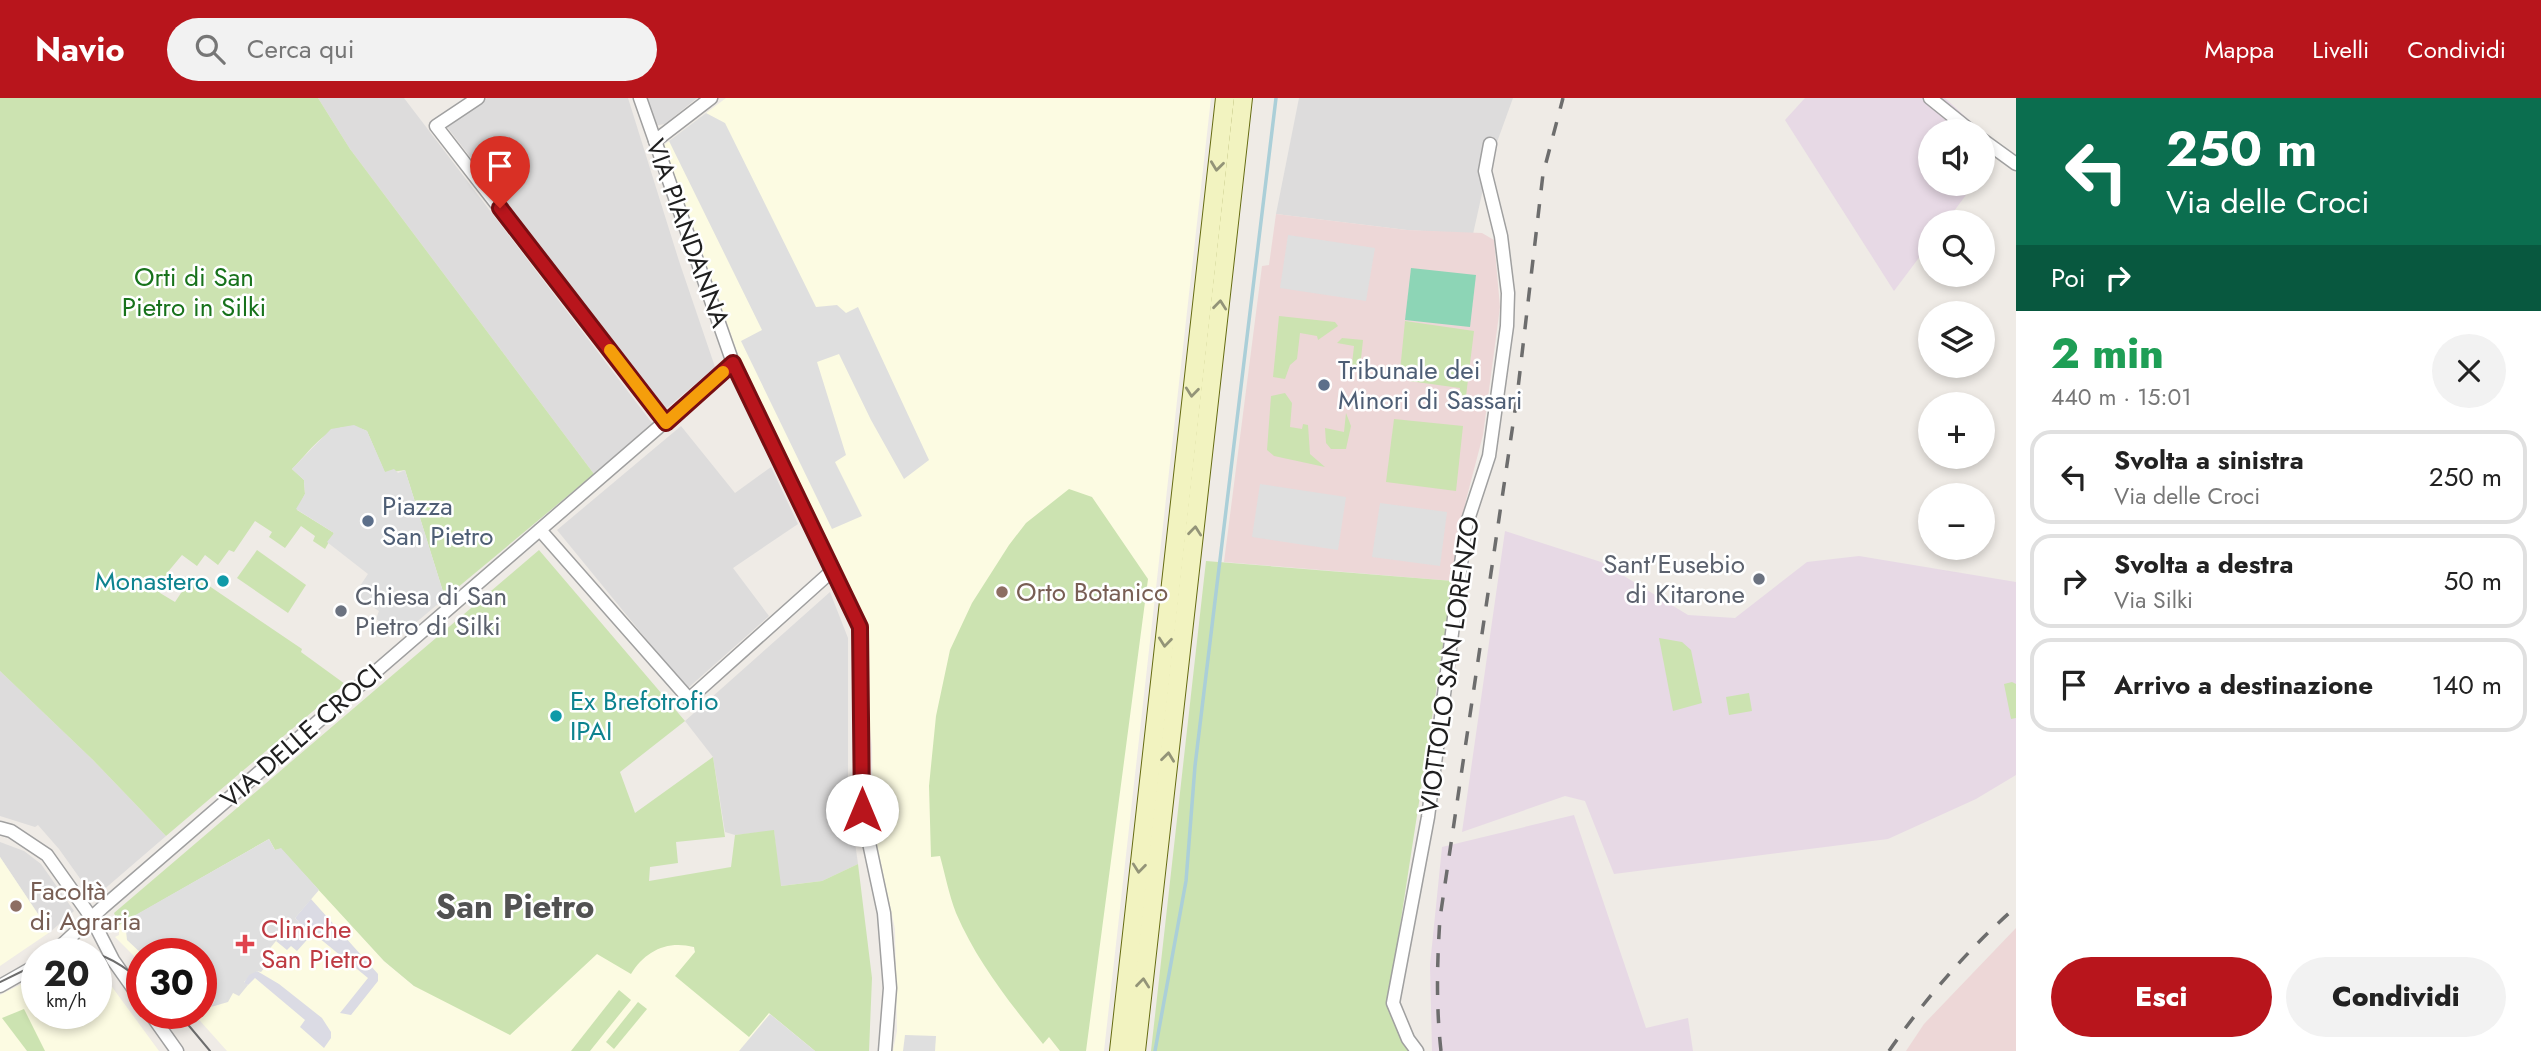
<!DOCTYPE html>
<html lang="it">
<head>
<meta charset="utf-8">
<style>
  :root { --surface:#fff; --page:#f2f2f2; --text:#222; --muted:#767676; --line:#e0e0e0; --accent:#b8151c }
  body { margin:0; font-family:Jost,sans-serif; background:var(--page); color:var(--text); height:100vh; display:flex; flex-direction:column; font-size:26px; white-space:nowrap }
  * { box-sizing:border-box; margin:0 }
  p { font-size:23px; color:var(--muted) }
  .icon { flex:none; width:38px; height:38px; fill:none; stroke:currentColor; stroke-width:2; stroke-linecap:round; stroke-linejoin:round }
  .map { position:relative; flex:1; overflow:hidden }
  .sheet { display:flex; flex-direction:column; background:var(--surface); width:525px }
  .sheet>* { flex:none }
  .banner { background:#0b6e4f; color:#fff; overflow:hidden }
  .fabs { position:absolute; left:1918px; top:21px; display:grid; gap:14px }
  .fabs a { display:grid; place-items:center; width:77px; height:77px; border-radius:50%; background:var(--surface); box-shadow:0 4px 10px #0003; font-size:35px }
  .speed { position:absolute; left:21px; top:840px; display:flex; gap:14px; font-size:35px; font-weight:700; text-align:center }
  .speed>* { display:grid; place-content:center; width:91px; height:91px; border-radius:50%; background:var(--surface); box-shadow:0 4px 10px #0003; line-height:1 }
  .speed small { font-size:18px; font-weight:400 }
  .speed .limit { border:10px solid #d22; background:#fff; color:#111 }
  .pin { position:absolute; display:grid; place-items:center; width:60px; height:60px; color:#fff; margin:-72px -30px; border-radius:50% 50% 50% 0; rotate:-45deg; box-shadow:0 0 7px #0007 }
  .pin .icon { rotate:45deg }
  .me { position:absolute; width:77px; margin:-38px; rotate:0deg; stroke-linejoin:round; filter:drop-shadow(0 0 5px #0008) }
  .turn { display:flex; align-items:center; gap:24px; height:147px; padding:0 35px; font-size:32px }
  .turn .icon { width:91px; height:91px; stroke-width:2.5 }
  .turn b { display:block; font-size:49px; line-height:60px }
  .then { display:flex; align-items:center; height:66px; padding:0 35px; background:#0003; gap:14px; font-size:26px }
  .round { display:grid; place-items:center; flex:none; width:74px; height:74px; border-radius:37px; background:var(--page) }
  .summary { display:flex; align-items:center; justify-content:space-between; height:119px; padding:0 35px }
  h1 { font-size:42px; font-weight:800; line-height:52px; color:#1e9e55 }
  .action { display:flex; gap:14px; margin-top:auto; padding:14px 35px }
  .action a { flex:1; height:80px; border-radius:42px; background:var(--accent); color:#fff; font-size:28px; font-weight:800; line-height:80px; text-align:center }
  .action a+a { background:var(--page); color:var(--text) }
  ul { padding:0; list-style:none }
  li { display:flex; align-items:center; gap:21px; height:94px; margin:0 14px 10px; padding:0 21px; border:4px solid var(--line); border-radius:21px }
  li div { flex:1 }
  li b { display:block; font-size:26px }
  li em { font-style:normal }
  header { display:flex; align-items:center; gap:42px; box-sizing:border-box; height:98px; padding:0 35px; background:var(--accent); color:#fff }
  header strong { font-size:33px }
  nav { display:flex; gap:38px; margin-inline-start:auto; font-size:24px }
  .search { width:490px; height:63px; background:var(--page); display:flex; align-items:center; gap:18px; box-sizing:border-box; padding:0 24px; border-radius:38px; color:var(--muted); font-size:26px }
  main { display:flex; flex:1; min-height:0 }
  .map>svg:first-child { display:block }
  .residential { fill:#dddcdc }
  .commercial { fill:#edd7d7 }
  .industrial { fill:#e7d9e5 }
  .education { fill:#fcfbe2 }
  .grass { fill:#cce3b1 }
  .pitch { fill:#8dd5b6 }
  .parking { fill:#dfdfdf }
  .plaza { fill:#dbdbe4 }
  .lines { fill:none; stroke-linecap:round; stroke-linejoin:round }
  .stream { stroke:#abcfd8; stroke-width:3.5 }
  .street-casing { stroke:#a0a0a0; stroke-width:15 }
  .secondary-casing { stroke:#656b11; stroke-width:20 }
  .street { stroke:#fff; stroke-width:12 }
  .secondary { stroke:#f2f3c0; stroke-width:18 }
  .tram { stroke:#6d6d6d; stroke-width:2 }
  .rail { stroke:#6d6d6d; stroke-width:3.5; stroke-dasharray:14 14; stroke-linecap:butt }
  .oneway { stroke:#939478 }
  .route-casing { stroke:#780e12; stroke-width:18 }
  .route { stroke:#b8151c; stroke-width:12 }
  .slow { stroke:#f59e0b; stroke-width:12 }
  .service-dot { fill:#5c6f8a; stroke:#fff; stroke-width:2.5 }
  .worship-dot { fill:#6b7280; stroke:#fff; stroke-width:2.5 }
  .culture-dot { fill:#0f9aa8; stroke:#fff; stroke-width:2.5 }
  .education-dot { fill:#8d6e63; stroke:#fff; stroke-width:2.5 }
  .health-dot { fill:#e0444e; stroke:#fff; stroke-width:2.5 }
  .labels { text-anchor:middle; dominant-baseline:central; stroke-width:5; stroke-linejoin:round; paint-order:stroke }
  .street-label { font-size:26px; fill:#1f1f1f; stroke:#fff }
  .park-label { font-size:26px; fill:#17721b; stroke:#fff }
  .service-label { font-size:26px; fill:#4e5e75; stroke:#fff; text-anchor:start }
  .worship-label { font-size:26px; fill:#5b616d; stroke:#fff; text-anchor:end }
  .culture-label { font-size:26px; fill:#0d838f; stroke:#fff; text-anchor:end }
  .education-label { font-size:26px; fill:#785e54; stroke:#fff; text-anchor:start }
  .health-label { font-size:26px; fill:#be3a42; stroke:#fff; text-anchor:start }
  .district-label { font-size:33px; font-weight:bold; fill:#525252; stroke:#fff }
</style>
</head>
<body>
<header>
<strong>Navio</strong>
<div class="search"><svg class="icon" aria-label="search" viewBox="0 0 24 24"><circle cx="10" cy="10" r="6"/><path d="M15 15l6 6"/></svg>Cerca qui</div>
<nav><a>Mappa</a><a>Livelli</a><a>Condividi</a></nav>
</header>
<main>
<div class="map">
<svg width="2016" height="953" viewBox="0 0 2016 953">
  <rect width="100%" height="100%" fill="#efebe6"/>
  <g class="residential">
    <path d="M 318,0 L 404,0 L 652,325 L 594,376 L 350,51 Z"/>
    <path d="M 487,0 L 628,0 L 679,163 L 715,269 L 666,311 L 447,29 Z"/>
    <path d="M 644,0 L 697,0 L 665,26 L 653,28 Z"/>
    <path d="M 1299,0 L 1513,0 L 1488,69 L 1473,136 L 1407,132 L 1276,116 Z"/>
    <path d="M 681,328 L 735,395 L 771,369 L 798,426 L 733,470 L 769,518 L 687,591 L 557,432 Z"/>
    <path d="M 830,494 L 848,540 L 848,694 L 858,766 L 822,783 L 780,788 L 774,733 L 735,737 L 725,734 L 713,659 L 685,623 Z"/>
    <path d="M 0,573 L 93,662 L 166,738 L 94,800 L 59,751 L 38,727 L 35,729 L 0,718 Z"/>
    <path d="M 0,744 L 24,753 L 41,766 L 74,813 L 50,834 L 0,759 Z"/>
  </g>
  <g class="commercial">
    <path d="M 1276,116 L 1407,132 L 1482,135 L 1494,142 L 1500,209 L 1483,337 L 1466,402 L 1453,483 L 1224,464 L 1262,168 L 1269,167 Z"/>
    <path d="M 2016,830 L 2016,953 L 1906,953 L 1924,926 Z"/>
  </g>
  <g class="industrial">
    <path d="M 1805,0 L 1945,0 L 1981,33 L 1930,33 L 1930,86 L 1974,86 L 1946,124 L 1930,124 L 1930,145 L 1894,193 L 1785,22 Z"/>
    <path d="M 1505,433 L 1601,464 L 1688,517 L 1735,520 L 1807,464 L 1859,458 L 2016,484 L 2016,677 L 1976,701 L 1888,741 L 1614,776 L 1585,703 L 1565,698 L 1462,734 Z"/>
    <path d="M 1574,717 L 1646,930 L 1688,920 L 1693,953 L 1432,953 L 1430,867 L 1442,749 Z"/>
  </g>
  <g class="education">
    <path d="M 726,0 L 1211,0 L 1104,953 L 893,953 L 897,933 L 895,831 L 873,727 L 872,649 L 858,525 L 837,463 L 743,270 L 664,47 Z"/>
    <path d="M 269,741 L 281,750 L 384,863 L 414,888 L 597,856 L 637,865 L 644,858 L 663,848 L 673,846 L 686,847 L 694,849 L 695,854 L 815,953 L 227,953 L 193,915 L 201,915 L 201,856 L 142,856 L 142,866 L 115,839 L 119,837 L 119,827 Z"/>
    <path d="M 0,759 L 50,834 L 0,868 Z"/>
    <path d="M 96,867 L 159,953 L 0,953 L 0,897 L 37,878 L 37,915 L 96,915 Z"/>
  </g>
  <g class="grass">
    <path d="M 0,0 L 318,0 L 350,51 L 594,376 L 445,500 L 405,372 L 385,375 L 367,333 C 332,317 314,349 292,371 L 304,382 L 305,396 L 297,412 L 334,435 L 325,451 L 313,443 L 315,438 L 301,428 L 285,450 L 269,439 L 272,434 L 255,423 L 234,454 L 229,452 L 218,467 L 205,457 L 197,468 L 182,457 L 167,475 L 171,477 L 160,495 L 175,504 L 193,477 L 302,551 L 301,554 L 345,586 L 166,738 L 93,662 L 0,573 Z"/>
    <path d="M 1279,218 L 1335,224 L 1338,228 L 1318,242 L 1317,238 L 1300,235 L 1297,261 L 1290,267 L 1285,281 L 1273,279 Z"/>
    <path d="M 1405,223 L 1474,233 L 1466,298 L 1459,297 L 1460,290 L 1409,283 L 1400,273 Z"/>
    <path d="M 1342,240 L 1363,242 L 1360,270 L 1351,275 L 1354,248 L 1337,245 Z"/>
    <path d="M 1285,295 L 1292,305 L 1290,329 L 1302,331 L 1303,326 L 1308,327 L 1310,356 L 1325,369 L 1274,358 L 1267,352 L 1271,298 Z"/>
    <path d="M 1346,315 L 1351,328 L 1346,351 L 1331,351 L 1326,345 L 1325,330 L 1344,334 Z"/>
    <path d="M 1394,321 L 1463,328 L 1456,393 L 1386,384 Z"/>
    <path d="M 1069,391 L 1092,399 L 1148,481 L 1086,953 L 1060,953 L 1049,939 L 1043,946 C 1010,905 977,864 956,815 C 949,797 945,776 940,758 L 931,759 L 929,688 L 936,618 L 950,552 L 972,505 L 1009,447 L 1026,425 Z"/>
    <path d="M 257,452 L 306,487 L 288,515 L 237,480 Z"/>
    <path d="M 539,452 L 685,623 L 620,674 L 635,715 L 713,659 L 725,739 L 676,744 L 678,765 L 650,769 L 649,783 L 731,769 L 735,737 L 774,732 L 781,788 L 822,783 L 858,766 L 872,880 L 869,953 L 815,953 L 769,915 L 749,939 L 675,878 L 695,854 L 694,849 C 667,842 645,853 631,876 L 597,856 L 510,937 L 414,888 L 384,863 L 281,751 L 275,752 L 269,741 L 119,827 L 114,815 Z"/>
    <path d="M 1206,463 L 1453,483 L 1388,906 L 1413,953 L 1151,953 Z"/>
    <path d="M 1659,540 L 1682,544 L 1691,552 L 1702,605 L 1673,613 Z"/>
    <path d="M 2012,584 L 2016,586 L 2016,620 L 2011,621 L 2004,586 Z"/>
    <path d="M 1749,595 L 1752,613 L 1729,617 L 1726,599 Z"/>
    <path d="M 619,892 L 631,902 L 590,953 L 571,953 Z"/>
    <path d="M 638,904 L 647,911 L 614,951 L 606,944 Z"/>
    <path d="M 24,911 L 45,953 L 27,953 L 2,920 Z"/>
  </g>
  <path class="pitch" d="M 1411,170 L 1476,177 L 1470,229 L 1405,222 Z"/>
  <g class="parking">
    <path d="M 706,15 L 725,25 L 816,209 L 837,207 L 846,215 L 858,209 L 929,362 L 904,381 L 871,322 L 839,256 L 817,264 L 846,357 L 835,364 L 862,418 L 832,431 L 741,243 L 762,232 L 669,43 Z"/>
    <path d="M 1288,137 L 1375,150 L 1366,203 L 1280,190 Z"/>
    <path d="M 354,327 L 367,333 L 385,374 L 394,371 L 398,375 L 405,372 L 445,500 L 400,538 L 376,521 L 379,513 L 354,497 L 368,476 L 327,444 L 334,435 L 296,411 L 305,396 L 304,382 L 292,371 L 331,331 Z"/>
    <path d="M 1260,386 L 1346,399 L 1338,452 L 1252,439 Z"/>
    <path d="M 1380,405 L 1447,414 L 1440,468 L 1372,459 Z"/>
    <path d="M 269,741 L 275,752 L 281,750 L 319,792 L 295,820 L 299,824 L 289,840 L 280,838 L 267,854 L 269,864 L 261,874 L 257,873 L 244,884 L 248,887 L 239,898 L 233,895 L 228,904 L 211,909 L 215,902 L 211,898 L 208,897 L 201,905 L 201,856 L 142,856 L 127,842 L 125,823 Z"/>
    <path d="M 770,916 L 815,953 L 739,953 Z"/>
    <path d="M 905,937 L 936,938 L 935,953 L 903,953 Z"/>
  </g>
  <g class="plaza">
    <path d="M 311,801 L 378,876 L 378,883 L 351,917 L 340,915 L 368,880 L 313,835 L 297,853 L 291,848 L 287,852 L 276,843 L 284,837 L 289,839 L 299,824 L 295,820 Z"/>
    <path d="M 257,873 L 279,886 L 322,920 L 331,934 L 331,940 L 324,950 L 300,929 L 305,922 L 255,880 L 248,887 L 244,885 L 249,877 Z"/>
  </g>
  <g class="lines">
    <path class="stream" d="M 1155,953 L 1186,783 L 1195,668 L 1276,0"/>
    <g class="street-casing">
      <g id="street">
        <path d="M 478,0 L 436,28 L 666,325"/>
        <path d="M 640,0 L 733,265 L 860,529 L 862,712 L 884,815 L 890,890 L 885,953"/>
        <path d="M 1930,0 L 1971,33"/>
        <path d="M 1983,42 L 2016,66"/>
        <path d="M 655,43 L 711,0"/>
        <path d="M 540,432 L 689,601 L 833,472"/>
        <path d="M 0,730 L 11,733 L 47,757 L 91,819 L 113,862 L 142,903"/>
        <path d="M 52,856 L 102,810 L 733,265"/>
        <path d="M 0,888 L 37,867"/>
        <path d="M 150,915 L 177,953"/>
        <path d="M 1417,953 L 1408,941 L 1393,905 L 1428,719 L 1466,428 L 1489,358 L 1507,228 L 1508,195 L 1501,138 L 1485,73 L 1490,46"/>
      </g>
    </g>
    <g class="secondary-casing">
      <g id="secondary">
        <path d="M 1119,953 L 1225,0"/>
        <path d="M 1136,953 L 1243,0"/>
      </g>
    </g>
    <use href="#street" class="street"/>
    <use href="#secondary" class="secondary"/>
    <g class="tram">
      <path d="M 63,856 C 93,847 119,864 142,883"/>
      <path d="M 0,884 L 37,866"/>
      <path d="M 176,915 L 185,923 L 210,953"/>
    </g>
    <g class="rail">
      <path d="M 1441,953 C 1436,908 1437,865 1440,820 L 1517,299 L 1543,76 L 1563,0"/>
      <path d="M 1889,953 C 1925,901 1968,851 2016,809"/>
    </g>
  </g>
  <defs><path id="oneway-chevron" d="M-2-3.5L2.5 0L-2 3.5" fill="none" stroke-width="1.6" stroke-linecap="round" stroke-linejoin="round" transform="scale(1.75)"/></defs>
  <g class="oneway">
    <use href="#oneway-chevron" transform="translate(1217 68) rotate(97)"/>
    <use href="#oneway-chevron" transform="translate(1220 207) rotate(-84)"/>
    <use href="#oneway-chevron" transform="translate(1192 294) rotate(96)"/>
    <use href="#oneway-chevron" transform="translate(1195 433) rotate(-84)"/>
    <use href="#oneway-chevron" transform="translate(1165 544) rotate(96)"/>
    <use href="#oneway-chevron" transform="translate(1168 659) rotate(-83)"/>
    <use href="#oneway-chevron" transform="translate(1139 770) rotate(96)"/>
    <use href="#oneway-chevron" transform="translate(1143 885) rotate(-84)"/>
  </g>
  <g class="lines">
    <g class="route-casing">
      <path id="route" d="M 500,110 L 666,325 L 733,265 L 860,529 L 862,712"/>
    </g>
    <use href="#route" class="route"/>
    <path class="slow" d="M 610,252 L 666,325 L 723,274"/>
  </g>
  <g class="service-dot">
    <circle cx="1324" cy="287" r="7"/>
    <circle cx="368" cy="423" r="7"/>
  </g>
  <g class="worship-dot">
    <circle cx="1759" cy="481" r="7"/>
    <circle cx="341" cy="513" r="7"/>
  </g>
  <g class="culture-dot">
    <circle cx="223" cy="483" r="7"/>
    <circle cx="556" cy="618" r="7"/>
  </g>
  <g class="education-dot">
    <circle cx="1002" cy="494" r="7"/>
    <circle cx="16" cy="808" r="7"/>
  </g>
  <path class="health-dot" d="M241.5 835.5h7v7h7v7h-7v7h-7v-7h-7v-7h7z"/>
  <g class="labels">
    <g class="street-label">
      <text transform="translate(688 135) rotate(70)">VIA PIANDANNA</text>
      <text transform="translate(1449 567) rotate(-82)">VIOTTOLO SAN LORENZO</text>
      <text transform="translate(301 638) rotate(-41)">VIA DELLE CROCI</text>
    </g>
    <g class="park-label">
      <text x="194" y="179">Orti di San<tspan x="194" dy="30">Pietro in Silki</tspan></text>
    </g>
    <g class="service-label">
      <text x="1338" y="272">Tribunale dei<tspan x="1338" dy="30">Minori di Sassari</tspan></text>
      <text x="382" y="408">Piazza<tspan x="382" dy="30">San Pietro</tspan></text>
    </g>
    <g class="worship-label">
      <text x="1745" y="466">Sant'Eusebio<tspan x="1745" dy="30">di Kitarone</tspan></text>
      <text x="355" y="498" text-anchor="start">Chiesa di San<tspan x="355" dy="30">Pietro di Silki</tspan></text>
    </g>
    <g class="culture-label">
      <text x="209" y="483">Monastero</text>
      <text x="570" y="603" text-anchor="start">Ex Brefotrofio<tspan x="570" dy="30">IPAI</tspan></text>
    </g>
    <g class="education-label">
      <text x="1016" y="494">Orto Botanico</text>
      <text x="30" y="793">Facoltà<tspan x="30" dy="30">di Agraria</tspan></text>
    </g>
    <g class="health-label">
      <text x="261" y="831">Cliniche<tspan x="261" dy="30">San Pietro</tspan></text>
    </g>
    <g class="district-label">
      <text x="515" y="808">San Pietro</text>
    </g>
  </g>
</svg>
<div class="fabs">
<a><svg class="icon" aria-label="sound" viewBox="0 0 24 24"><path d="M4 9h4l5-4v14l-5-4H4zM17 9q2 3 0 6"/></svg></a>
<a><svg class="icon" aria-label="search" viewBox="0 0 24 24"><circle cx="10" cy="10" r="6"/><path d="M15 15l6 6"/></svg></a>
<a><svg class="icon" aria-label="layers" viewBox="0 0 24 24"><path d="M12 4l9 5-9 5-9-5zM3 14l9 5 9-5"/></svg></a>
<a>+</a>
<a>−</a>
</div>
<div class="speed"><div>20<small>km/h</small></div><div class="limit">30</div></div>
<div class="pin" style="left:500px;top:110px;background:#d93025"><svg class="icon" aria-label="arrive" viewBox="0 0 24 24"><path d="M6 21V4h12l-3 4 3 4H6"/></svg></div>
<svg class="me" style="left:862px;top:712px" viewBox="-20 -20 40 40"><circle r="19" fill="#fff"/><path d="M0-13L10 11 0 6-10 11z" fill="#b8151c"/></svg>
</div>
<section class="sheet">
<div class="banner">
<div class="turn"><svg class="icon" aria-label="left" viewBox="0 0 24 24"><path d="M17 20v-9H6M10 6l-5 5 5 5"/></svg><div><b>250 m</b>Via delle Croci</div></div>
<div class="then">Poi<svg class="icon" aria-label="right" viewBox="0 0 24 24"><path d="M7 20v-9h11M14 6l5 5-5 5"/></svg></div>
</div>
<div class="summary"><div><h1>2 min</h1><p>440 m · 15:01</p></div><a class="round"><svg class="icon" aria-label="close" viewBox="0 0 24 24"><path d="M6 6l12 12M18 6L6 18"/></svg></a></div>
<ul>
<li><svg class="icon" aria-label="left" viewBox="0 0 24 24"><path d="M17 20v-9H6M10 6l-5 5 5 5"/></svg><div><b>Svolta a sinistra</b><p>Via delle Croci</p></div><em>250 m</em></li>
<li><svg class="icon" aria-label="right" viewBox="0 0 24 24"><path d="M7 20v-9h11M14 6l5 5-5 5"/></svg><div><b>Svolta a destra</b><p>Via Silki</p></div><em>50 m</em></li>
<li><svg class="icon" aria-label="arrive" viewBox="0 0 24 24"><path d="M6 21V4h12l-3 4 3 4H6"/></svg><div><b>Arrivo a destinazione</b></div><em>140 m</em></li>
</ul>
<div class="action"><a>Esci</a><a>Condividi</a></div>
</section>
</main>
</body>
</html>
